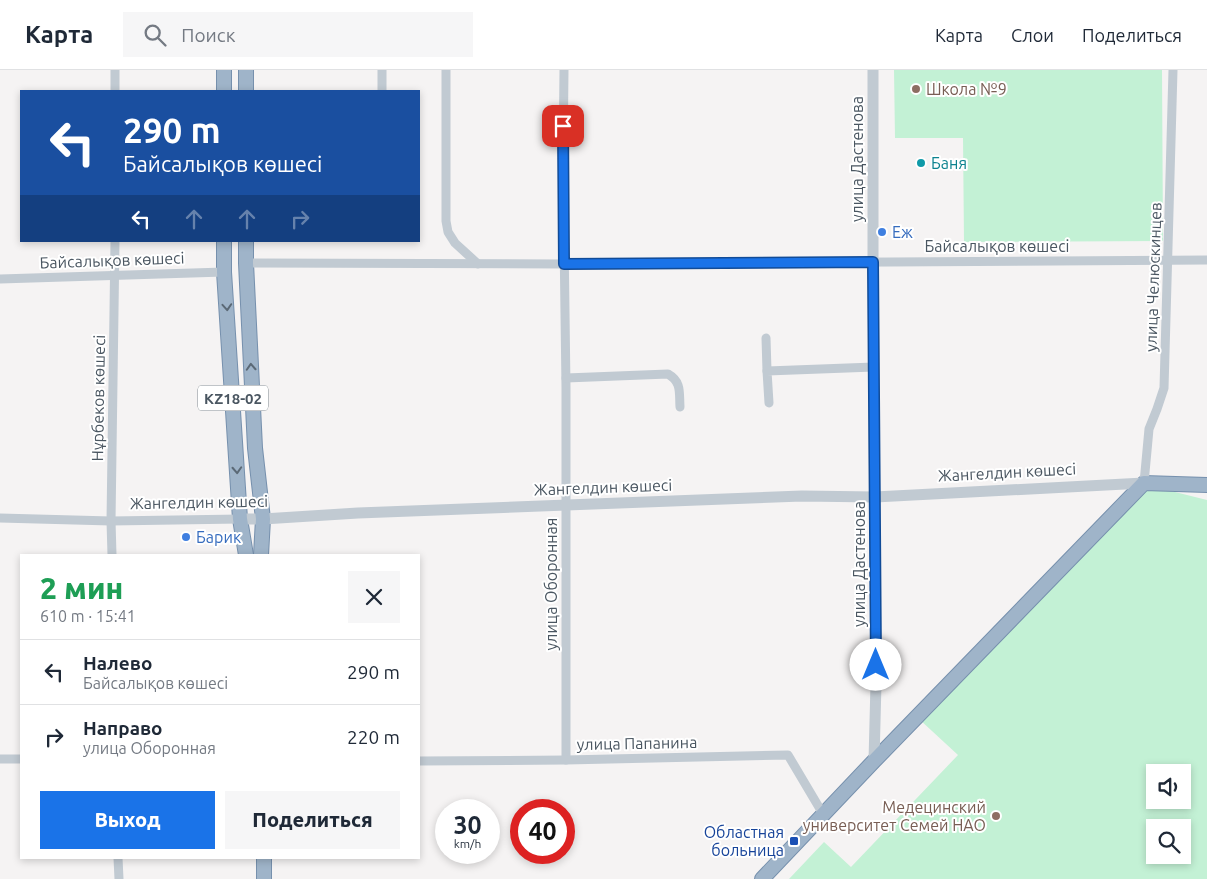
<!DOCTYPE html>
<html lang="ru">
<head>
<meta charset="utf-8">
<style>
  :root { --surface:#fff; --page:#f6f6f7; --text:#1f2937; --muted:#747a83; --line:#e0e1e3; --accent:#1a73e8 }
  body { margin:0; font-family:Ubuntu,sans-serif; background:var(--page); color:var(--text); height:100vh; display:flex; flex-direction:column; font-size:19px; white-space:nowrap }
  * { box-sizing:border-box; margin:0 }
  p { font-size:16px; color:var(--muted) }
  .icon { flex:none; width:28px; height:28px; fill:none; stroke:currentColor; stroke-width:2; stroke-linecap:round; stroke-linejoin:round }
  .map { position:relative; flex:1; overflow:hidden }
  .sheet { position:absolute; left:20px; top:484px; width:400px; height:305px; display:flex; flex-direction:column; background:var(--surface); border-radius:0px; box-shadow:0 2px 8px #0003 }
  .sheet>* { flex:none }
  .hud { position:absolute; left:20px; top:20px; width:400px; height:152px; border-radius:0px; box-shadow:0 2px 8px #0003; background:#1a4fa0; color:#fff; overflow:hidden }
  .controls { position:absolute; left:1146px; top:694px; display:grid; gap:10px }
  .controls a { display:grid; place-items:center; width:45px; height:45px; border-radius:0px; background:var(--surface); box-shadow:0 2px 8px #0003; font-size:25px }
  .speed { position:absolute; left:435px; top:729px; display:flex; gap:10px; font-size:25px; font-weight:700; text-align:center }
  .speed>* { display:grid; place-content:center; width:65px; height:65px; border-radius:50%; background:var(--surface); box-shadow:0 2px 8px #0003; line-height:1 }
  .speed small { font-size:12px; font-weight:400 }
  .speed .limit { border:8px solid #d22; background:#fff; color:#111 }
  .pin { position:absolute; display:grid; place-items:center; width:42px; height:42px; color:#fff; margin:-21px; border-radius:10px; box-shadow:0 2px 8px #0006 }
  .me { position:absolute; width:55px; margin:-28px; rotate:0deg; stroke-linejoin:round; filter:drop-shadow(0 0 4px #0008) }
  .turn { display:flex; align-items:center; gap:18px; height:105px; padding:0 20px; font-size:22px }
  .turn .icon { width:65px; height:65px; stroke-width:2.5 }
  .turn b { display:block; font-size:35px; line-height:42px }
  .lanes { display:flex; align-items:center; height:48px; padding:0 20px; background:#0003; justify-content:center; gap:25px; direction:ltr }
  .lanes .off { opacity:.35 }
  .round { display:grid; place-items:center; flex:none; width:52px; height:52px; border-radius:0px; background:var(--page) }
  .head { display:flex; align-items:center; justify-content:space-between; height:85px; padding:0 20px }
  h1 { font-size:30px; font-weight:800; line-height:38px; color:#1e9e55 }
  .action { display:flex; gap:10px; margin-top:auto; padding:10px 20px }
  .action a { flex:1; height:58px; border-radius:0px; background:var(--accent); color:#fff; font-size:20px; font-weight:800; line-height:58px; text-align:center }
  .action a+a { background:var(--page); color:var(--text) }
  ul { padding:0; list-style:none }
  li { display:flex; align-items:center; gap:15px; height:65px; padding:0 20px; border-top:1px solid var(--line) }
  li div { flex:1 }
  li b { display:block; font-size:19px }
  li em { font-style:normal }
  header { display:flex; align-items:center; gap:30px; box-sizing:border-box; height:70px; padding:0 25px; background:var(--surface); border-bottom:1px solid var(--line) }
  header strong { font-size:24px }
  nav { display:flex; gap:28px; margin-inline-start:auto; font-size:18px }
  .search { width:350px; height:45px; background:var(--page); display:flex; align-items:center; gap:12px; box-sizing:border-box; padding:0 18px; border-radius:0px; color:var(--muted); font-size:19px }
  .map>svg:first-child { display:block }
  .green { fill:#c3f1d5; fill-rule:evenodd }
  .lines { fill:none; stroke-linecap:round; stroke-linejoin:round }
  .trunk-casing { stroke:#7690ad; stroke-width:16 }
  .minor { stroke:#c1cad2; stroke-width:9 }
  .tertiary { stroke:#c1cad2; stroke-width:11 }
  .trunk { stroke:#9fb4c9; stroke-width:14 }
  .oneway { stroke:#5b6976 }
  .route-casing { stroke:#114b97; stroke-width:12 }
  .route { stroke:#1a73e8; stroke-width:9 }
  .education-dot { fill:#8d6e63; stroke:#fff; stroke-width:2 }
  .culture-dot { fill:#0f9aa8; stroke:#fff; stroke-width:2 }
  .shop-dot { fill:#3f7fe0; stroke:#fff; stroke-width:2 }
  .transit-dot { fill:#1a4fb4; stroke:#fff; stroke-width:2 }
  .labels { text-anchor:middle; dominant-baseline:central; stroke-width:4; stroke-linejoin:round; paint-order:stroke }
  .shield { fill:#fff; stroke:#808990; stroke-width:1 }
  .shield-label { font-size:15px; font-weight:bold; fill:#4a5661 }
  .education-label { font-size:16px; fill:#785e54; stroke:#fff; text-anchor:start }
  .street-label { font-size:16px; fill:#4a5661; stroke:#fff }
  .culture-label { font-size:16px; fill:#0d838f; stroke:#fff; text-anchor:start }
  .shop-label { font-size:16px; fill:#366cbe; stroke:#fff; text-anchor:start }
  .transit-label { font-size:16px; fill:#164399; stroke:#fff; text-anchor:end }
</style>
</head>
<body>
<header>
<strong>Карта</strong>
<div class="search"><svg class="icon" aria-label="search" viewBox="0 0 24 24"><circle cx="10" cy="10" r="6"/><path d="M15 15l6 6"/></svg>Поиск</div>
<nav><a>Карта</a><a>Слои</a><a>Поделиться</a></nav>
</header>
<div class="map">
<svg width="1207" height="809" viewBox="0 0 1207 809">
  <rect width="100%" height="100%" fill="#f5f3f3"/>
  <g class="green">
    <path d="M 894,0 L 1162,0 L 1163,171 L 964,172 L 963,68 L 895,68 Z"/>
    <path d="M 1144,420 L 1167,420 L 1207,430 L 1207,809 L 789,809 L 824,772 L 851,797 L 958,685 L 919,649 ZM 1155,702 L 1182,702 L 1182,730 L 1155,730 ZM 1155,758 L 1182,758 L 1182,785 L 1155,785 Z"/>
  </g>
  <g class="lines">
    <g class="trunk-casing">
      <g id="trunk">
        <path d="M 224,0 L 224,21"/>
        <path d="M 246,0 L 246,21"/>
        <path d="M 224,171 L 224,202 L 240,449 L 246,485"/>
        <path d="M 246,171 L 246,193 L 255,378 L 263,449 L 261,485"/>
        <path d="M 264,788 L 264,809"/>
        <path d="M 762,809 L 874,691 L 1144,413 L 1207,415"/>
      </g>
    </g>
    <g class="minor">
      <path d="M 115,0 L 115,21"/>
      <path d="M 446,0 L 446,151 L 448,162 L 455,173 L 478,194"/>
      <path d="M 564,0 L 563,94 L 566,317 L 566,690"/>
      <path d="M 382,21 L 382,0"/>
      <path d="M 246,193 L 564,194 L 1207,190"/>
      <path d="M 0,209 L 224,202"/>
      <path d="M 766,268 L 767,301"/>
      <path d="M 566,308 L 668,304 C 682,312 679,323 680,337"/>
      <path d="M 769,333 L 767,301 L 874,297"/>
      <path d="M 1144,413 L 1149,359 L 1157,339 L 1164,318 L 1173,0"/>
      <path d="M 0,448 L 111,451 L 240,449"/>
      <path d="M 112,485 L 111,451 L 115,171"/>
      <path d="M 0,689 L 21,689"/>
      <path d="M 419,691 L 566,690 L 788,685 L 823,744"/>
      <path d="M 118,788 L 119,809"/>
    </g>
    <g class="tertiary">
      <path d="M 873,0 L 873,192 L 876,613 L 874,691"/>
      <path d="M 240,449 L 263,449 L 358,443 L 802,426 L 875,427 L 1144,413"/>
    </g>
    <use href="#trunk" class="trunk"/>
  </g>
  <defs><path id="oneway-chevron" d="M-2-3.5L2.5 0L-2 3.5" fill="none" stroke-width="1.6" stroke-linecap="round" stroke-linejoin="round" transform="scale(1.25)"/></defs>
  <g class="oneway">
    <use href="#oneway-chevron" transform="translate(227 237) rotate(86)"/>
    <use href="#oneway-chevron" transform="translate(251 297) rotate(-93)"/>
    <use href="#oneway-chevron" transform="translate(237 400) rotate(87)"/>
  </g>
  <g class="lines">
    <g class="route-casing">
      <path id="route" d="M 563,56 L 564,194 L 873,192 L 876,595"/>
    </g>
    <use href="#route" class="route"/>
  </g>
  <g class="education-dot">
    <circle cx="916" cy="19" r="5"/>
    <circle cx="996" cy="746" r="5"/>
  </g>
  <circle class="culture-dot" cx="921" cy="93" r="5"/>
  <g class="shop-dot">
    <circle cx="882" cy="162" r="5"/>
    <circle cx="186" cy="467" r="5"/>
  </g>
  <rect class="transit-dot" x="789" y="766" width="10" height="10" rx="2.5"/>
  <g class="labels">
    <rect class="shield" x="198" y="315.5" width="70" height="25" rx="4"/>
    <g class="shield-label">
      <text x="233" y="328">KZ18-02</text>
    </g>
    <g class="education-label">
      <text x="926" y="19">Школа №9</text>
      <text x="986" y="737" text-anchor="end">Медецинский<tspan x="986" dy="18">университет Семей НАО</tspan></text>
    </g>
    <g class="street-label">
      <text transform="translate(857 89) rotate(-90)">улица Дастенова</text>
      <text x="997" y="176">Байсалықов көшесі</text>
      <text transform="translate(112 190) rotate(-2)">Байсалықов көшесі</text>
      <text transform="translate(1153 207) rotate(-88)">улица Челюскинцев</text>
      <text transform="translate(98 328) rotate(-89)">Нұрбеков көшесі</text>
      <text transform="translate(1007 402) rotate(-3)">Жангелдин көшесі</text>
      <text transform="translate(603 417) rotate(-2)">Жангелдин көшесі</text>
      <text transform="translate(199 432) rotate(-1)">Жангелдин көшесі</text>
      <text transform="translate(859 494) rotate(-90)">улица Дастенова</text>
      <text transform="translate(551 514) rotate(-90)">улица Оборонная</text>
      <text transform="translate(637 673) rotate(-1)">улица Папанина</text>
    </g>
    <g class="culture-label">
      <text x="931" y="93">Баня</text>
    </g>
    <g class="shop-label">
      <text x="892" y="162">Еж</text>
      <text x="196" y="467">Барик</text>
    </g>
    <g class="transit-label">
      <text x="784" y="762">Областная<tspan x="784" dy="18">больница</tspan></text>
    </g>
  </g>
</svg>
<div class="controls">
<a><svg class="icon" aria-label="sound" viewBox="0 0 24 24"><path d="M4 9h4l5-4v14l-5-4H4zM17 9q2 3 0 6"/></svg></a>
<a><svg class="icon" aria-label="search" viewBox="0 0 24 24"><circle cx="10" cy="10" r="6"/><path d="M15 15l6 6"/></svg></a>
</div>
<div class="speed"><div>30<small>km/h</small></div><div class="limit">40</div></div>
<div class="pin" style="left:563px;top:56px;background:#d93025"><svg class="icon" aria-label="arrive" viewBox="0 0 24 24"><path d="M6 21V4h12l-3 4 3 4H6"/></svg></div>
<svg class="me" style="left:876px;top:595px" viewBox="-20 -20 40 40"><circle r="19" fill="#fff"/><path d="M0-13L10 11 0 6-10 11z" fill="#1a73e8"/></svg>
<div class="hud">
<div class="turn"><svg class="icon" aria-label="left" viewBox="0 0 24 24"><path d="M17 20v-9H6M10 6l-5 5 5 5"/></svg><div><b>290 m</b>Байсалықов көшесі</div></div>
<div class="lanes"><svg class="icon" aria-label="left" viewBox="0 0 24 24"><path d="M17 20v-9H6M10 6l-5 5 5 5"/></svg><svg class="icon off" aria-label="ahead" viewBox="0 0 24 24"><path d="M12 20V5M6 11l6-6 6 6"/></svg><svg class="icon off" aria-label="ahead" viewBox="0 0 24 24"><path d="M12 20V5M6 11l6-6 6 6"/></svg><svg class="icon off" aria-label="right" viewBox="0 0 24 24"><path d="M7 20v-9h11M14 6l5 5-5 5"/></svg></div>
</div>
<section class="sheet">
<div class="head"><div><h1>2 мин</h1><p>610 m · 15:41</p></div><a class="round"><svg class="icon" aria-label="close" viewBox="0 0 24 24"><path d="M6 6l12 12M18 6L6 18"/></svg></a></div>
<ul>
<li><svg class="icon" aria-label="left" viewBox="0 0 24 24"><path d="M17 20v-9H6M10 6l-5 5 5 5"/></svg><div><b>Налево</b><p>Байсалықов көшесі</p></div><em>290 m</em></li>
<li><svg class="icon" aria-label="right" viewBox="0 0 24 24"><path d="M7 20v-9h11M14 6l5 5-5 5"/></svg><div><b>Направо</b><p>улица Оборонная</p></div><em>220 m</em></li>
</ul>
<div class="action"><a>Выход</a><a>Поделиться</a></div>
</section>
</div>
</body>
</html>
